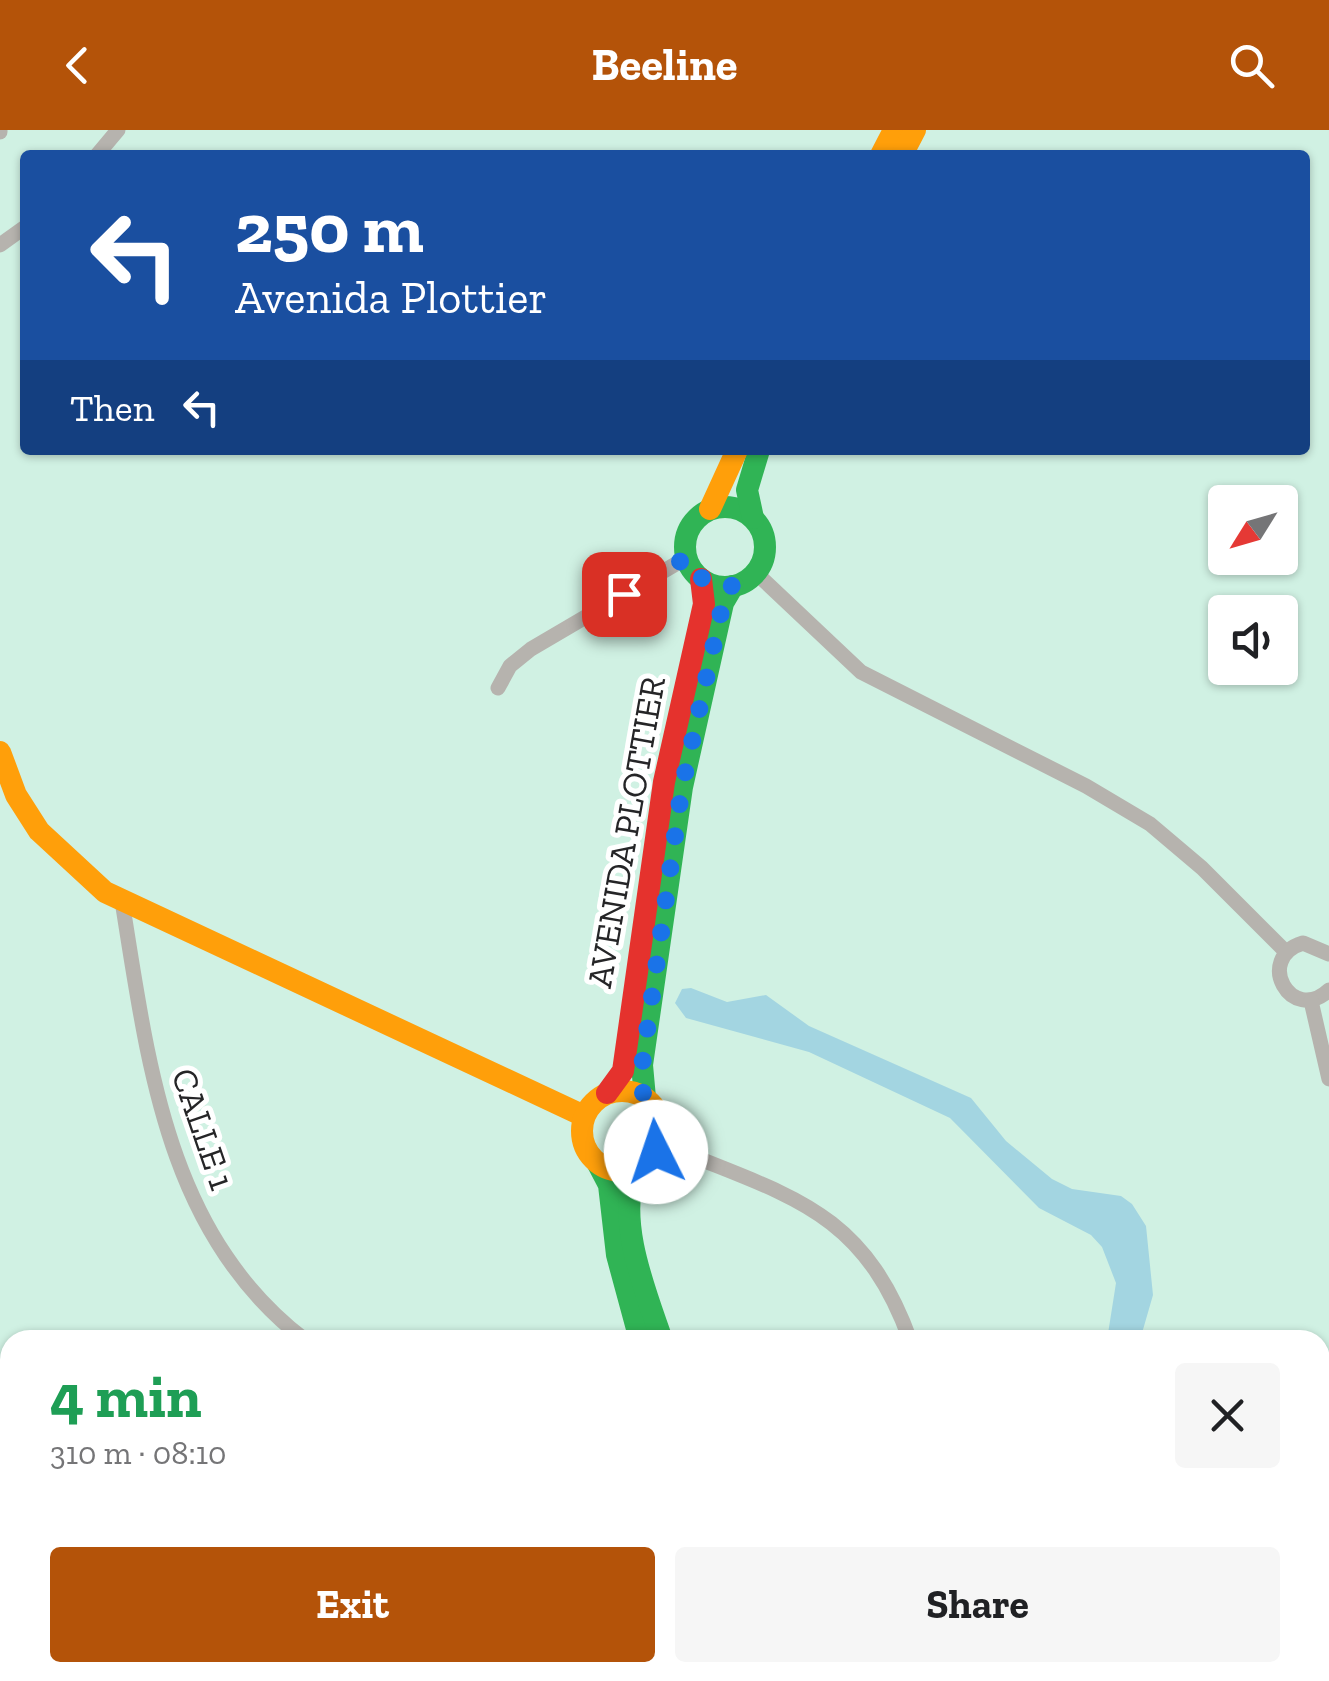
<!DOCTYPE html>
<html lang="en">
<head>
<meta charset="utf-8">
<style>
  :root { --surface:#fff; --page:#f6f6f6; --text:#202124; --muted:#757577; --accent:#b45309 }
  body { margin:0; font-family:"Zilla Slab",serif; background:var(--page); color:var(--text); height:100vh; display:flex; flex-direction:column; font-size:38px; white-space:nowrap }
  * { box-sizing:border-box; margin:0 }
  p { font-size:32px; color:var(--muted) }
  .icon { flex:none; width:55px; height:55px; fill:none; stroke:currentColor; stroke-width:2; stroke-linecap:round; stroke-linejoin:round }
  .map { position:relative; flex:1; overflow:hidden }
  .panel { position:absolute; left:0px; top:1200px; width:1330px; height:352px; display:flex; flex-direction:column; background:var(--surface); border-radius:30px 30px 0 0; box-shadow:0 2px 8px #0004 }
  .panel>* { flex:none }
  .hud { position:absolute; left:20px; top:20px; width:1290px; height:305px; border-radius:10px; box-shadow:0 2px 8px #0004; background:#1a4fa0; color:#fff; overflow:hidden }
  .needle { width:65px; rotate:233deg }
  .tools { position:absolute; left:1208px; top:355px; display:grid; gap:20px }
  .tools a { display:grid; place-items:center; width:90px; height:90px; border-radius:10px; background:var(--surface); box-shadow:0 2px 8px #0004; font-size:50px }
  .pin { position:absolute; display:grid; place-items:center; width:85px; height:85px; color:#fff; margin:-42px; border-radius:20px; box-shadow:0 5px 15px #0006 }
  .me { position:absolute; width:110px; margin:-55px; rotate:356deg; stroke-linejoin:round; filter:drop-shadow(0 0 8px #0008) }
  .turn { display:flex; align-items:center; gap:35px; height:210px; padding:0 50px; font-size:45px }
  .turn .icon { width:130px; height:130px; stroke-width:2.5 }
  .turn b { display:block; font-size:70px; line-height:85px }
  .then { display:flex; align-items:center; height:95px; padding:0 50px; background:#0003; gap:20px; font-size:38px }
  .round { display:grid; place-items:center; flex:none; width:105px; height:105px; border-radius:10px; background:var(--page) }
  .headline { display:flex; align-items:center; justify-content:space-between; height:170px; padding:0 50px }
  h1 { font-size:60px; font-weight:700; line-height:75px; color:#1e9e55 }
  .action { display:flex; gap:20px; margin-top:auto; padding:20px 50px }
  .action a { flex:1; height:115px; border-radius:10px; background:var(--accent); color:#fff; font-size:40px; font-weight:700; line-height:115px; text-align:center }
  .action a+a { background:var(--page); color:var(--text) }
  header { display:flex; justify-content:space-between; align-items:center; height:130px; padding:0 50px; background:var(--accent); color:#fff; font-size:45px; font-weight:700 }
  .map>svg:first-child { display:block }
  .green { fill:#d0f1e3; fill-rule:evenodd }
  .water { fill:#a3d5e1 }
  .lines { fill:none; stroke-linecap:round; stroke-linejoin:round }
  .street { stroke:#b6b3ae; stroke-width:15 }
  .fast { stroke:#30b455; stroke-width:22 }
  .slow { stroke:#ff9f0a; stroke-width:22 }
  .jam { stroke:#e5322d; stroke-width:22 }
  .route { stroke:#1a73e8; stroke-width:18; stroke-dasharray:0 32.4 }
  .labels { text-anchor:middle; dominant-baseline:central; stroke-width:10; stroke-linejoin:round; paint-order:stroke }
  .street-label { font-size:35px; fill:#252527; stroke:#fff }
</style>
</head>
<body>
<header><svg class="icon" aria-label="back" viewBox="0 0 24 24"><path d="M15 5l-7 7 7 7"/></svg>Beeline<svg class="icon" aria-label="search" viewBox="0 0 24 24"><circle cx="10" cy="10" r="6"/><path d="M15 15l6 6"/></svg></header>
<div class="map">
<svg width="1329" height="1551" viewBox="0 0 1329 1551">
  <rect width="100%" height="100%" fill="#f2f2f4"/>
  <path class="green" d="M 0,0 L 1329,0 L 1329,1551 L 0,1551 ZM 25,25 L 1305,25 L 1305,320 L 25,320 ZM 1225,372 L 1280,372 L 1280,428 L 1225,428 ZM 1225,482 L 1280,482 L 1280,538 L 1225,538 ZM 10,1210 L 1320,1210 L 1320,1542 L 10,1542 Z"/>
  <g class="water">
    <path d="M 691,858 L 727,872 L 766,865 L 809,896 L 971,968 L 1006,1011 L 1052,1049 L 1072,1059 L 1121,1066 L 1132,1074 L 1146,1096 L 1153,1165 L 1140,1210 L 1107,1210 L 1116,1153 L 1102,1117 L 1091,1105 L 1039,1078 L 950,988 L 809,922 L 686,888 L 675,873 L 682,859 Z"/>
    <path d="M 322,1542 L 325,1551 L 130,1551 L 122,1543 Z"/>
  </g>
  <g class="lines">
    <g class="street">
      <path d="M 0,2 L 0,0"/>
      <path d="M 97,25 L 118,0"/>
      <path d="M 0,115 L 25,97"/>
      <path d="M 756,443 L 861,542 L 1086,656 L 1150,694 L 1202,738 L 1286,822"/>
      <path d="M 498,558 L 510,536 L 531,519 L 686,428"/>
      <path d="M 122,771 C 148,931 166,1104 305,1210"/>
      <path d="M 1329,824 L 1303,813 C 1254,828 1291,895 1329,860"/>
      <path d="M 1311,871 L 1329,949"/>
      <path d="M 661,1013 C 782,1065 861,1074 910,1210"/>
      <path d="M 907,1551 L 910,1542"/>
    </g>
    <g class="fast">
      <circle cx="725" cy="417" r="40"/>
      <path d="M 753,388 L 747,360 L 759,320"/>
      <path d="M 645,968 L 642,935 L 682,657 L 723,473 L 733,456"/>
      <path d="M 598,1034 L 609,1055 L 617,1125 L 640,1210"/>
      <path d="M 636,1039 C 616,1091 645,1160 662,1210"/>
    </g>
    <g class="slow">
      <path d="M 881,25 L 894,0"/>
      <path d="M 902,25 L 915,0"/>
      <path d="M 710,379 L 737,320"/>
      <path d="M 0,622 L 16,665 L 39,701 L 105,762 L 584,986"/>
      <circle cx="622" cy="1001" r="40"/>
      <path d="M 636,1551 L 639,1542"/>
      <path d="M 658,1551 L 661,1542"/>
    </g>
    <path class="jam" d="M 607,963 L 623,941 L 664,652 L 704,474 L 701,449"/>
  </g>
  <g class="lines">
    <path class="route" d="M 624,464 L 686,428 L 706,453 L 733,456 L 723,473 L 682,657 L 642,936 L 642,961 L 662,996 L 656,1022"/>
  </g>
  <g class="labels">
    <g class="street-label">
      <text transform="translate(626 702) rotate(-80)">AVENIDA PLOTTIER</text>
      <text transform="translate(203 999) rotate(71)">CALLE 1</text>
    </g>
  </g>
</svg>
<div class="tools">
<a><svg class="needle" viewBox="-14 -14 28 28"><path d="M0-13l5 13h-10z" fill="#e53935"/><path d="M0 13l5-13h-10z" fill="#757577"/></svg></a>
<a><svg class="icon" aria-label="sound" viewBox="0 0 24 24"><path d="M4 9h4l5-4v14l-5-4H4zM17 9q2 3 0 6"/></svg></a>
</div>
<div class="pin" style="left:624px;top:464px;background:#d93025"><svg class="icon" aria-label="arrive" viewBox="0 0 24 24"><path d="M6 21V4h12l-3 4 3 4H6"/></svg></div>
<svg class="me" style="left:656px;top:1022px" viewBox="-20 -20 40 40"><circle r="19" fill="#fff"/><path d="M0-13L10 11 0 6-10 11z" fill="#1a73e8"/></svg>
<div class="hud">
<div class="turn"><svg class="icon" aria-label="left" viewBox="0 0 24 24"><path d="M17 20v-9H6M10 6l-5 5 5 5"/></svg><div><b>250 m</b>Avenida Plottier</div></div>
<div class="then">Then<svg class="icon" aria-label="left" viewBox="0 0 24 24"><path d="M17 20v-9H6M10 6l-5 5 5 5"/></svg></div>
</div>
<section class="panel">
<div class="headline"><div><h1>4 min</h1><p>310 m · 08:10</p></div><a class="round"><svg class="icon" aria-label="close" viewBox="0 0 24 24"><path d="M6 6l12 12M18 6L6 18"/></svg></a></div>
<div class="action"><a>Exit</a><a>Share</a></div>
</section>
</div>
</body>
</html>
